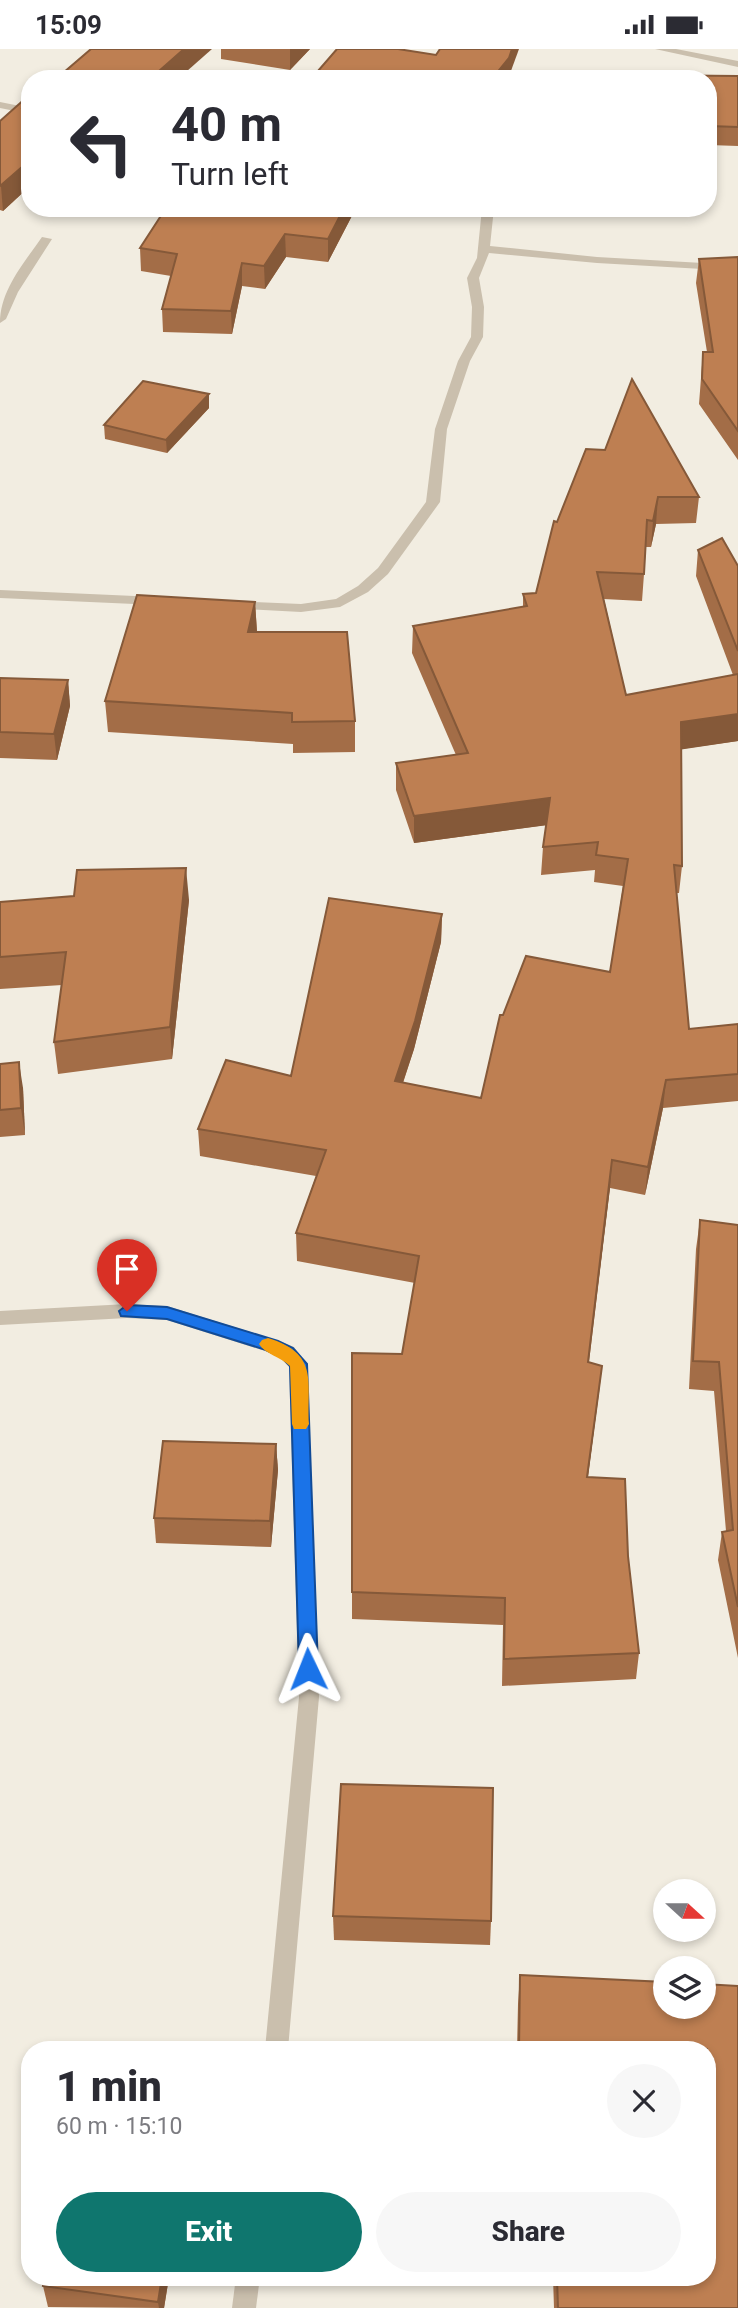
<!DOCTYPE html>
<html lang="en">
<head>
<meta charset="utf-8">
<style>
  :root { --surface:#fff; --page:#f7f7f7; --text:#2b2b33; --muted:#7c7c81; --accent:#0f766e }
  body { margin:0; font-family:Roboto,sans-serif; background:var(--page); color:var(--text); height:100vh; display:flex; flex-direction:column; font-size:26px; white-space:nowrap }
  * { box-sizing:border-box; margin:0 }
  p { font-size:23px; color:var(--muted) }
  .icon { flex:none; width:38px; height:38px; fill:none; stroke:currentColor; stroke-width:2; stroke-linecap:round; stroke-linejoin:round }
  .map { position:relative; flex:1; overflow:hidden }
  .details { position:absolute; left:21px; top:1992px; width:695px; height:245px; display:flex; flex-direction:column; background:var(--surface); border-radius:28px; box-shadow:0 4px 10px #0003 }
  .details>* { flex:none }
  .guide { position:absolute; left:21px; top:21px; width:696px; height:147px; border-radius:28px; box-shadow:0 4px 10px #0003; background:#fff; color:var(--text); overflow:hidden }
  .needle { width:46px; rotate:111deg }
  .controls { position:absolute; left:653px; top:1830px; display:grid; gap:14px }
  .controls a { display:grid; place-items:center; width:63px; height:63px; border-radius:50%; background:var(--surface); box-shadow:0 4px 10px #0003; font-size:35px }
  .pin { position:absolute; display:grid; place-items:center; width:60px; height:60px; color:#fff; margin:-72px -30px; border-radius:50% 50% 50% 0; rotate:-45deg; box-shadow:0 0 7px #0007 }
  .pin .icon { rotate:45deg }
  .me { position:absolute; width:77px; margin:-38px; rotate:358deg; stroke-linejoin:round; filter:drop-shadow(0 0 5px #0008) }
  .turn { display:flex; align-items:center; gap:24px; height:147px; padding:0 35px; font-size:32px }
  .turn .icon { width:91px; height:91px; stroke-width:2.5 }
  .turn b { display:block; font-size:49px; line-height:60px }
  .round { display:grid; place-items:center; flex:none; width:74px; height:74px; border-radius:37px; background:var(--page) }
  .summary { display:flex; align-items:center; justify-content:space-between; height:119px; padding:0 35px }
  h1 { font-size:42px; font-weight:800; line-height:52px }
  .action { display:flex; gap:14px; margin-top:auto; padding:14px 35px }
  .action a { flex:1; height:80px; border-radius:42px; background:var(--accent); color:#fff; font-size:28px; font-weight:800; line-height:80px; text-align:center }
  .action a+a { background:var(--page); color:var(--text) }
  .status { display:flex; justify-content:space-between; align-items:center; height:49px; padding:0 35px; background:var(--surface); direction:ltr }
  .status svg { height:19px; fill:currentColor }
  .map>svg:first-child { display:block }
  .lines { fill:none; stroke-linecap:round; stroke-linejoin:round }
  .minor { fill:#cabfad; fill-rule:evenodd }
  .wall { fill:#a36d47 }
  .shaded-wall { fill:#855939 }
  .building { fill:#be7f52; stroke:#855939; stroke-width:2 }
  .route { fill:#1a73e8; stroke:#114b97; stroke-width:2 }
  .slow { fill:#f59e0b }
</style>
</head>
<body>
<div class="status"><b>15:09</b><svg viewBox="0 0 49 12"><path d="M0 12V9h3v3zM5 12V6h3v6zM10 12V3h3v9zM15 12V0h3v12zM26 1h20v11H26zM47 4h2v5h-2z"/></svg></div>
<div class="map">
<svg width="738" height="2259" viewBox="0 0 738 2259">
  <rect width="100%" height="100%" fill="#f2ede1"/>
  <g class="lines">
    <g class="minor">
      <path d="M 655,0 L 676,0 L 738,12 L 738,18 Z"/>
      <path d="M 0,53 L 30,59 L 30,65 L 0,59 Z"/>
      <path d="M 482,159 L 494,159 L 490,197 L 597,208 L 738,216 L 738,222 L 597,214 L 489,204 L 479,229 L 484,258 L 483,288 L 470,312 L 447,380 L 440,453 L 388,525 L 368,543 L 340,558 L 301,563 L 229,559 L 227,556 L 234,552 L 301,555 L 336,550 L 358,537 L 378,519 L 426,453 L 435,380 L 458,312 L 471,288 L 472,258 L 467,229 L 477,209 Z"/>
      <path d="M 42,188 L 52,190 L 18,243 L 6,270 L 0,274 C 0,241 24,214 42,188 Z"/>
      <path d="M 0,541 L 157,548 L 164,552 L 157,556 L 0,549 Z"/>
      <path d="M 127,1255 L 167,1257 L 279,1292 L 294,1298 L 307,1316 L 319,1648 L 288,2000 L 265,2000 L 299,1648 L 289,1318 L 280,1308 L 265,1302 L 167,1271 L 127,1269 L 0,1276 L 0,1262 Z"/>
      <path d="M 236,2228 L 260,2228 L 256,2259 L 232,2259 Z"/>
    </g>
  </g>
  <g class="wall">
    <path d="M 221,0 L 310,0 L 290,21 L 221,10 Z"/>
    <path d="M 635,26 L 738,27 L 738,97 L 709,96 L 709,30 L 635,30 Z"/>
    <path d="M 30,52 L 30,137 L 3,162 L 0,161 L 0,72 Z"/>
    <path d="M 166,159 L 356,159 L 328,213 L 286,208 L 265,240 L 242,237 L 232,285 L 163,283 L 162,260 L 171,227 L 141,222 L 140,199 Z"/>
    <path d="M 738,208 L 738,411 L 699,355 L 703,303 L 707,303 L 696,234 L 699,210 Z"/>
    <path d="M 209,345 L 209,359 L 167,404 L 105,390 L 104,376 Z"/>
    <path d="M 586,400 L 699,448 L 696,474 L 656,475 L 651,498 L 646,498 L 642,552 L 604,550 L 626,646 L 733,626 L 696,527 L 698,501 L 738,517 L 738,692 L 681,700 L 682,817 L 679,844 L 676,844 L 689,980 L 738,975 L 738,1052 L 663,1059 L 645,1146 L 610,1139 L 589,1313 L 602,1317 L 588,1428 L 628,1507 L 639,1604 L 636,1630 L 502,1637 L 503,1576 L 352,1570 L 352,1304 L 402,1305 L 415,1234 L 297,1212 L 296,1184 L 316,1127 L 200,1107 L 198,1080 L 291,1027 L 442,865 L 441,893 L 414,1000 L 403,1034 L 481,1049 L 503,966 L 610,923 L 623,837 L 594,833 L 595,821 L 541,826 L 543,798 L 546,776 L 414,794 L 396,741 L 396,714 L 456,706 L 412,604 L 413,577 L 523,558 L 523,545 L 536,544 L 557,473 Z"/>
    <path d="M 255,553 L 257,583 L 355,672 L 355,703 L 293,704 L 293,695 L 108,683 L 105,652 Z"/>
    <path d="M 0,629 L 68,631 L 70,657 L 57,711 L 0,709 Z"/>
    <path d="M 189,851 L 172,1010 L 58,1025 L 54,993 L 62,936 L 0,940 L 0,853 Z"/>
    <path d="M 0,1015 L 23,1039 L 25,1086 L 0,1088 Z"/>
    <path d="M 700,1171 L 738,1176 L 738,1609 L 718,1511 L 722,1483 L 726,1482 L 714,1342 L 689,1340 L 696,1200 Z"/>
    <path d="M 276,1395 L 278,1421 L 271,1498 L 156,1494 L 154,1469 Z"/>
    <path d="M 333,1867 L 491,1872 L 490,1896 L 334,1891 Z"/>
    <path d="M 520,1926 L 665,1933 L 665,1958 L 704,1958 L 704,1935 L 738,1937 L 738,2259 L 554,2259 L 553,2228 L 707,2228 L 707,2000 L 517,2000 L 518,1955 Z"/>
    <path d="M 169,2228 L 164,2259 L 48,2258 L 43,2237 Z"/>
  </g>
  <g class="shaded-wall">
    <path d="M 184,0 L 212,0 L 178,30 L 150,30 Z"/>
    <path d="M 290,0 L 310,0 L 290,21 Z"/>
    <path d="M 512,0 L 519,0 L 508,30 L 492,30 Z"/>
    <path d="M 30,111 L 30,137 L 3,162 L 1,137 Z"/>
    <path d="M 344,159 L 356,159 L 328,213 L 328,190 Z"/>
    <path d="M 285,185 L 286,208 L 265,240 L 264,217 Z"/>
    <path d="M 242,214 L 242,237 L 232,285 L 231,262 Z"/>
    <path d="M 209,345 L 209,359 L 167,404 L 166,391 Z"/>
    <path d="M 658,448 L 656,475 L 651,498 L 653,472 Z"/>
    <path d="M 255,553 L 257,584 L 248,583 Z"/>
    <path d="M 68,631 L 70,657 L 57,711 L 54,685 Z"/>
    <path d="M 738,665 L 738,692 L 678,701 L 681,673 Z"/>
    <path d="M 550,749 L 548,776 L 414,794 L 414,767 Z"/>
    <path d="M 186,819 L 189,851 L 172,1010 L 170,978 Z"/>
    <path d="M 442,865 L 441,893 L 414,1000 L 394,1060 L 395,1032 Z"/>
    <path d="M 19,1013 L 23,1039 L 25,1086 L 21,1059 Z"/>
    <path d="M 666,1031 L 663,1059 L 645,1146 L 648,1118 Z"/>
    <path d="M 612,1111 L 610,1139 L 585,1340 L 588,1313 Z"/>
    <path d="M 602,1317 L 599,1344 L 584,1455 L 587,1428 Z"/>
    <path d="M 276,1395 L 278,1421 L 271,1498 L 270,1472 Z"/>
    <path d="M 162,2228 L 169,2228 L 164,2259 L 159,2259 L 158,2253 Z"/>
  </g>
  <g class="building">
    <path d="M 91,0 L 184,0 L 150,30 L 56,30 Z"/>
    <path d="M 337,0 L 398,0 L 436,6 L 440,0 L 512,0 L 509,9 L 492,30 L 311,30 Z"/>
    <path d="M 635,26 L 738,27 L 738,78 L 709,77 L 709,30 L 636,30 Z"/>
    <path d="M 27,48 L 23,57 L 30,52 L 30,111 L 0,137 L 0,72 Z"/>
    <path d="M 166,159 L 344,159 L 328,190 L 285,185 L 264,217 L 242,214 L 231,262 L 162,260 L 177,205 L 140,199 Z"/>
    <path d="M 738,208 L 738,382 L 702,330 L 703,303 L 713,303 L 699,210 Z"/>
    <path d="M 632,330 L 699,448 L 658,448 L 653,472 L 647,471 L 644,525 L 597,523 L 626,646 L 738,625 L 738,665 L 681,673 L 682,817 L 674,816 L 689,980 L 738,975 L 738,1025 L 666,1031 L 648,1118 L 612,1111 L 588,1313 L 602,1317 L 587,1428 L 625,1430 L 628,1507 L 639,1604 L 504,1610 L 505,1549 L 352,1543 L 352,1304 L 402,1305 L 419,1207 L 296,1184 L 326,1101 L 198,1080 L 226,1011 L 291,1027 L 329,849 L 442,865 L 415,972 L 395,1032 L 481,1049 L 500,966 L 503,966 L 526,907 L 610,923 L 628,810 L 596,806 L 598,793 L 543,798 L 550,749 L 414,767 L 396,714 L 468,704 L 413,577 L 527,557 L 523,545 L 536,544 L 554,472 L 557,473 L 586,400 L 605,401 Z"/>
    <path d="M 143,332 L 209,345 L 166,391 L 104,376 Z"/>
    <path d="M 722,489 L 738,517 L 738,602 L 698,501 Z"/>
    <path d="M 137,546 L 255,553 L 248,583 L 347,583 L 355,672 L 292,673 L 292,664 L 105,652 Z"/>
    <path d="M 0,629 L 68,631 L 54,685 L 0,683 Z"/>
    <path d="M 186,819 L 170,978 L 54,993 L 66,903 L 0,908 L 0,853 L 74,847 L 77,821 Z"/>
    <path d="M 19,1013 L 21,1059 L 0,1061 L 0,1015 Z"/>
    <path d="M 700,1171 L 738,1176 L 738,1558 L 722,1483 L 733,1481 L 719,1313 L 693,1312 Z"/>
    <path d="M 163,1392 L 276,1395 L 270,1472 L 154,1469 Z"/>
    <path d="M 341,1735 L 493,1739 L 491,1872 L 333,1867 Z"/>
    <path d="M 520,1926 L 665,1933 L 665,1958 L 704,1958 L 704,1935 L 738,1937 L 738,2259 L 558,2259 L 557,2228 L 707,2228 L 707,2000 L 519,2000 Z"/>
    <path d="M 45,2228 L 162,2228 L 158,2253 L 43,2237 Z"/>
  </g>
  <path class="route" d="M 127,1256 L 167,1258 L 278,1292 L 293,1299 L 307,1315 L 318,1620 L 315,1626 L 308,1628 L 302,1626 L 299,1620 L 290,1317 L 281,1308 L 266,1301 L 167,1270 L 121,1267 L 119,1262 Z"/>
  <path class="slow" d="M 268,1289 C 319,1305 307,1331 309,1375 L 306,1380 L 294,1380 L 292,1375 L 290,1317 C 281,1308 265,1305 259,1295 L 262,1291 Z"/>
</svg>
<div class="controls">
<a><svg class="needle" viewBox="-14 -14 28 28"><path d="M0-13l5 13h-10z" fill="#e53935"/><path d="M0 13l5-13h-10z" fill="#7c7c81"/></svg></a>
<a><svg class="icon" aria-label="layers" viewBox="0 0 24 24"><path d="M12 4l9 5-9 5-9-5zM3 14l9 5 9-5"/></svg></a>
</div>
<div class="pin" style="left:127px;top:1262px;background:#d93025"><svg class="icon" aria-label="arrive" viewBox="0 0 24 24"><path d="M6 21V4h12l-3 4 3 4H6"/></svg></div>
<svg class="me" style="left:308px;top:1620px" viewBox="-20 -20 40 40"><path d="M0-17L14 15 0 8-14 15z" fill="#1a73e8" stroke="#fff" stroke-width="4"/></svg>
<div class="guide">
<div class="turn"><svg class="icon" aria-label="left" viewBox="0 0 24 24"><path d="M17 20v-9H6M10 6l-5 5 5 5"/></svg><div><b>40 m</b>Turn left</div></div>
</div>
<section class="details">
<div class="summary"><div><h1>1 min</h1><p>60 m · 15:10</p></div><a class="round"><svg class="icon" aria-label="close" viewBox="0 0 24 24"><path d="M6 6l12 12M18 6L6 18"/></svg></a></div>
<div class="action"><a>Exit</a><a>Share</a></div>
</section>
</div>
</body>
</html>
